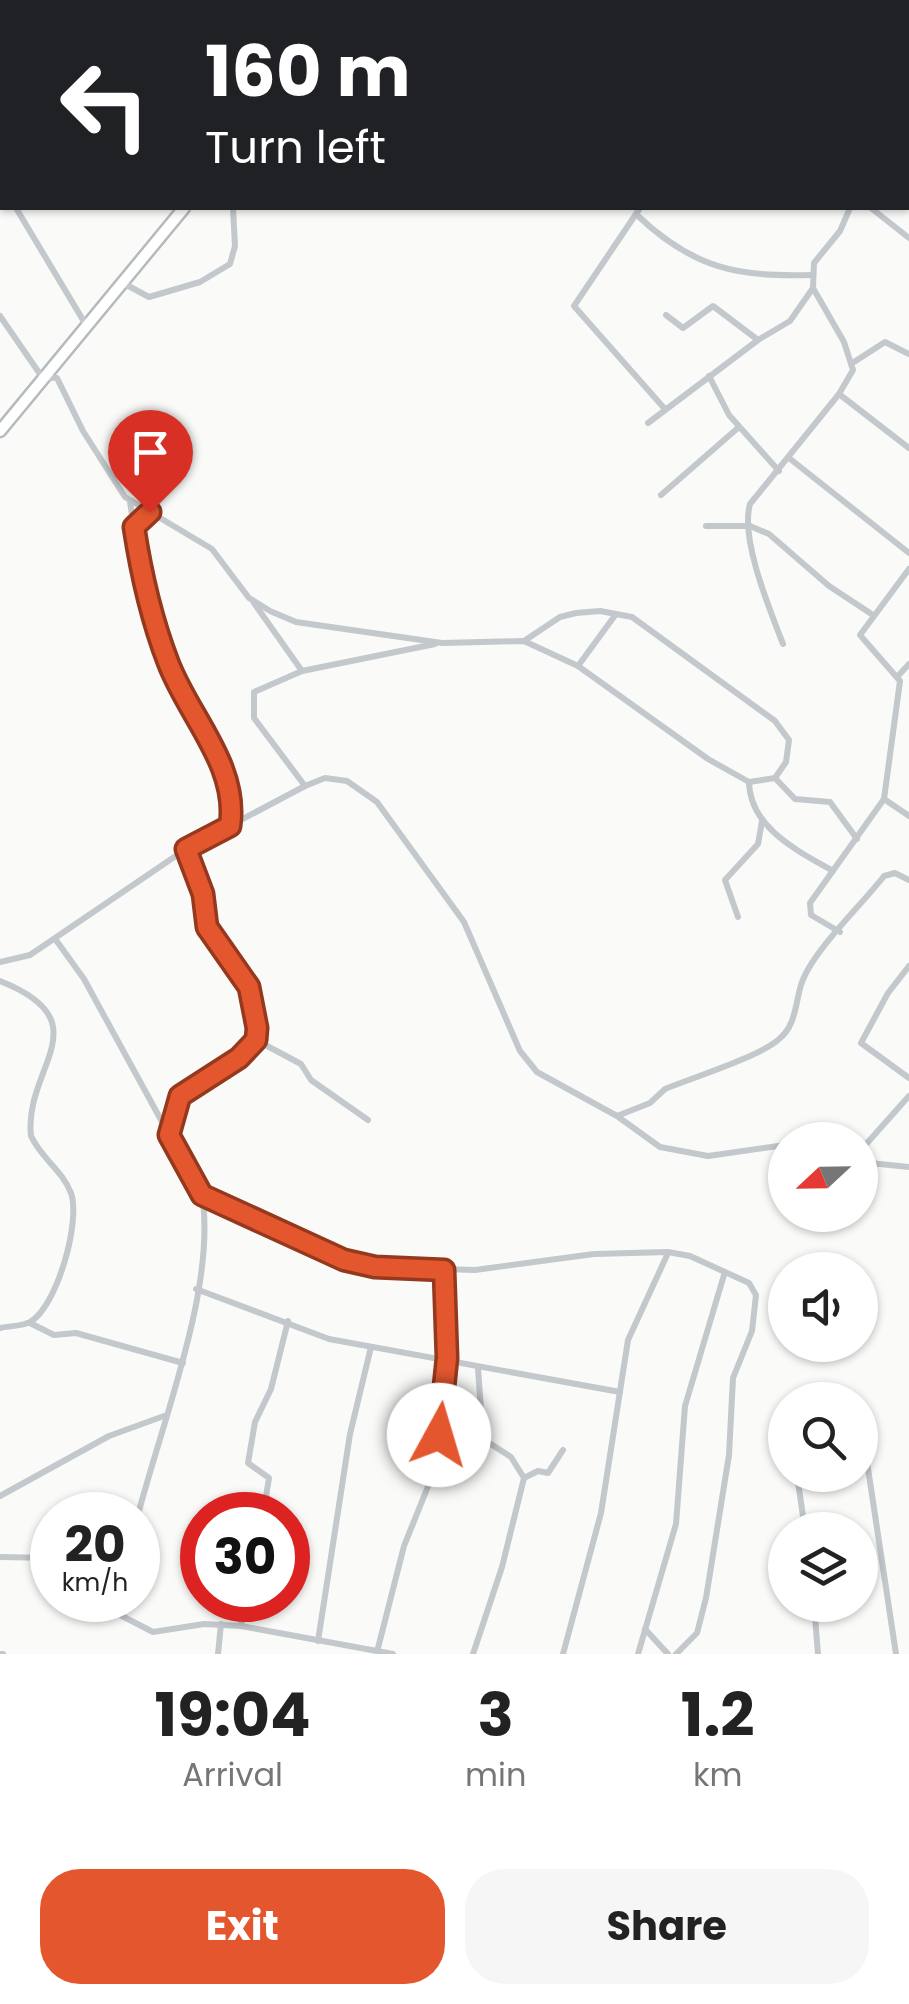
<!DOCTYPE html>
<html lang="en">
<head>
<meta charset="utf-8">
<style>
  :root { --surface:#fff; --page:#f6f6f6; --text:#222; --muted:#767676; --accent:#e4572e }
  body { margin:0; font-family:Poppins,sans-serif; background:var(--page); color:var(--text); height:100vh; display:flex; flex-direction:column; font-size:38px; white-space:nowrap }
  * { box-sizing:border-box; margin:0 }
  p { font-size:32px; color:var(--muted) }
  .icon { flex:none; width:55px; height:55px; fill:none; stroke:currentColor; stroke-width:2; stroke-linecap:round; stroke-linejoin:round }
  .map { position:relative; height:1654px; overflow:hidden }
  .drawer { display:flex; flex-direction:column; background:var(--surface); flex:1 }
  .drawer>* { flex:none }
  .banner { position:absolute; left:0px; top:0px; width:910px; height:210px; box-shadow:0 2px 8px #0004; background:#202124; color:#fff; overflow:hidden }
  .needle { width:65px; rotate:248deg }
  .tools { position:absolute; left:768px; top:1122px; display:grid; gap:20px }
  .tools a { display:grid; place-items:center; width:110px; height:110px; border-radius:50%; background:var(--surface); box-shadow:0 2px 8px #0004; font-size:50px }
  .speed { position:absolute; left:30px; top:1492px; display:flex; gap:20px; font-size:50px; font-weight:700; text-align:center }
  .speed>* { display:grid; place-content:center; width:130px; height:130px; border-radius:50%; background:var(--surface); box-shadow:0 2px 8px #0004; line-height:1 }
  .speed small { font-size:25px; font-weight:400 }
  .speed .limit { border:15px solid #d22; background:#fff; color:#111 }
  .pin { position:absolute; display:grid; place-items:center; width:85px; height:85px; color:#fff; margin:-102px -42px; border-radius:50% 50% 50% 0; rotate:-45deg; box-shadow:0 0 10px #0007 }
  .pin .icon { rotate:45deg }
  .me { position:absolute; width:110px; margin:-55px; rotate:6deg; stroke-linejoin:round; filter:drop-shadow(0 0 8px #0008) }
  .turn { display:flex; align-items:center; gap:35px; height:210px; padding:0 40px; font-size:45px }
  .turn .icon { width:130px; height:130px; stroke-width:2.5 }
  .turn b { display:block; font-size:70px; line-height:85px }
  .eta { display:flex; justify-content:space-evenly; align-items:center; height:170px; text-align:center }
  .eta b { font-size:60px; font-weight:700; line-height:70px }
  .primary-button { display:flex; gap:20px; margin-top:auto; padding:20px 40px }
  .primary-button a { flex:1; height:115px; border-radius:40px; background:var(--accent); color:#fff; font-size:40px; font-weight:700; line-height:115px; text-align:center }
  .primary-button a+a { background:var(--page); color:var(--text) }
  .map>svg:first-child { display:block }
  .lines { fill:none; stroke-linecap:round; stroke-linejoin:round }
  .primary-casing { stroke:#b5babe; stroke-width:15 }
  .street { stroke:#c3c8cc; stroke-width:6 }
  .primary { stroke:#fff; stroke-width:10 }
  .route-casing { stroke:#94391e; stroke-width:25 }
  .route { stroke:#e4572e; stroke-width:18 }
</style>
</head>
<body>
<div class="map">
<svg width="909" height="1654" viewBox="0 0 909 1654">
  <rect width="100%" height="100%" fill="#fafaf8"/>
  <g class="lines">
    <g class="primary-casing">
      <g id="primary">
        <path d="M 346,2 L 348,0"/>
        <path d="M 0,431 L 184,208"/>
      </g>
    </g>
    <g class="street">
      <path d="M 143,0 L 146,2"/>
      <path d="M 532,0 L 538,2"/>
      <path d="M 620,0 L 620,2"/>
      <path d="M 50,2 L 54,0"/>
      <path d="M 272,2 L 275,0"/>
      <path d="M 718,2 L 719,0"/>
      <path d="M 833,2 L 834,0"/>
      <path d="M 0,39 L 2,37"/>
      <path d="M 908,83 L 909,82"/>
      <path d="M 0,182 L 2,185"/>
      <path d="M 908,184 L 909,184"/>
      <path d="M 16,208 L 86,325"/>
      <path d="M 640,208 L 574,306 L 664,408"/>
      <path d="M 871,208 L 909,238"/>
      <path d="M 638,216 C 694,269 738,277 812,275"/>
      <path d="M 121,282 L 149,297 L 200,282 L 230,264 L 235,246 L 233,208"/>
      <path d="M 666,315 L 683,328 L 713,306 L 758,340"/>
      <path d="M 0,316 L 42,377 L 57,378 L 83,431 L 125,497 L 212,549 L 249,598 L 270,611 L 296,622 L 442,643 L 524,641 L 578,666"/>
      <path d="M 854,362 L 885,342 L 909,354"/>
      <path d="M 709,376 L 729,415 L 779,471"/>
      <path d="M 839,394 L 909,448"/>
      <path d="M 648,423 L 758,340 L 790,321 L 813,288"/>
      <path d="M 789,458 L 909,553"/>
      <path d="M 661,495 L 739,427"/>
      <path d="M 130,502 L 142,579 L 168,665 L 229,781 L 230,824"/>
      <path d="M 706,526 L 750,526 L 769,534 L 829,586 L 873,615"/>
      <path d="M 254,603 L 302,671"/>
      <path d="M 524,641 L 560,617 L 576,613 L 600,611 L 632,617 L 775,721 L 789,740 L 786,762 L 775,778 L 749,782 L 708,759 L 578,666 L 616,614"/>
      <path d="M 783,644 C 770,610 740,539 750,504 L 839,394 L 853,370 L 844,342 L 813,288 L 814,263 L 840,231 L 850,208"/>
      <path d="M 898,676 L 909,664"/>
      <path d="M 775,778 L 795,799 L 830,802 L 857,839"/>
      <path d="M 749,782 C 750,828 798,851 833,871"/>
      <path d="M 305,786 L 254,718 L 254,692 L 302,671 L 435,644"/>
      <path d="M 884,799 L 909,816"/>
      <path d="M 738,917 L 725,880 L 758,844 L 762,821"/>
      <path d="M 840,932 L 811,915 L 810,903 L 884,799 L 900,681 L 860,635 L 909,569"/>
      <path d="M 56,940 L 84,979 L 202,1195 C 217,1286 161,1425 138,1515"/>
      <path d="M 0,962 L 30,955 L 186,849 L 305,786 L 325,778 L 347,781 L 377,802 L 464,922 L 520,1051 L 537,1072 L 617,1116 L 660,1147 L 708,1156 L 785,1145"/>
      <path d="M 909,966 L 888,993 L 861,1043 L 909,1078"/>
      <path d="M 0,981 C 104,1022 23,1068 31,1136 C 41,1158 62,1170 71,1193 C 81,1221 57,1307 30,1322 C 23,1326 9,1326 0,1328"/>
      <path d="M 256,1040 L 301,1064 L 311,1080 L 368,1120"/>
      <path d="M 617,1116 L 650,1103 L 665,1089 C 692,1078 758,1057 778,1040 C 796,1026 795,1005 801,985 C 811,952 861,906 884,876 L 895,873 L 909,880"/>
      <path d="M 170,1134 L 180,1097 L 239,1059 L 256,1040 L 257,1027 L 249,987 L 207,927 L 203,894 L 186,849"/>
      <path d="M 860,1151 L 909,1096"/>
      <path d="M 860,1162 L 909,1167"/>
      <path d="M 202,1195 L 344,1260 L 375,1267 L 475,1270 L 594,1254 L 668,1252 L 690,1256 L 749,1283 L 756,1295 L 752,1331 L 733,1378 L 729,1455 L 706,1598 L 697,1633 L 676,1654"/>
      <path d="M 196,1289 L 329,1339 L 620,1392"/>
      <path d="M 30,1323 L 54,1335 L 76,1333 L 183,1363"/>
      <path d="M 478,1368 L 483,1439 L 511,1457 L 524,1478"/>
      <path d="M 861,1422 L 896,1654"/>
      <path d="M 797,1475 L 805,1530"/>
      <path d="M 0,1496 L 109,1436 L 164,1416"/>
      <path d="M 263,1515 L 269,1478 L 248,1463 L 255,1422 L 271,1389 L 288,1321"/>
      <path d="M 0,1557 L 52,1558"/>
      <path d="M 108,1600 L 122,1616 L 153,1632 L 204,1624 L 241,1626 L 393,1654"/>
      <path d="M 814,1605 L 818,1654"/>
      <path d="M 241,1626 L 246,1600"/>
      <path d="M 645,1629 L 668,1654"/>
      <path d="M 318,1641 L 350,1434 L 371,1347"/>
      <path d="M 378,1648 L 404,1546 L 437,1464 L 447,1358 L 444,1270"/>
      <path d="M 0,1654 L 3,1654"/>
      <path d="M 218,1654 L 221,1624"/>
      <path d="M 473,1654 L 502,1567 L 524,1478 L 538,1471 L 548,1473 L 563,1450"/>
      <path d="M 563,1654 L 601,1513 L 628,1340 L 668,1253"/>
      <path d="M 638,1654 L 676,1524 L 685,1406 L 724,1275"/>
    </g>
    <use href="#primary" class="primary"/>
  </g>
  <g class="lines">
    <g class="route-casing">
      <path id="route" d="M 150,512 L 134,527 C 141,573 151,618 168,662 C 188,716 239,765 230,826 L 186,849 L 203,894 L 207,927 L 249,987 L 257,1028 L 256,1040 L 239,1058 L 180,1096 L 169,1135 L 202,1195 L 344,1260 L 375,1267 L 444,1270 L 447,1358 L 439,1435"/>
    </g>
    <use href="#route" class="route"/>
  </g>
</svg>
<div class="tools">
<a><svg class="needle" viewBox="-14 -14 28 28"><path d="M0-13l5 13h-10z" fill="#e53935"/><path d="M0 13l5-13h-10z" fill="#767676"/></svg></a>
<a><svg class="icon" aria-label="sound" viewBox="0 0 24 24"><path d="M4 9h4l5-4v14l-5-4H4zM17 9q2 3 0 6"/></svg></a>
<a><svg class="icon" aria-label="search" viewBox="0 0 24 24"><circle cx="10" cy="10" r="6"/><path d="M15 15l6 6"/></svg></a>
<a><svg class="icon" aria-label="layers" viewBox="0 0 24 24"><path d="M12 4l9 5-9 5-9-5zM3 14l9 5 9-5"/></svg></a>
</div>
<div class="speed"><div>20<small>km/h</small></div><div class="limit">30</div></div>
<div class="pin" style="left:150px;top:512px;background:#d93025"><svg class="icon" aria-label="arrive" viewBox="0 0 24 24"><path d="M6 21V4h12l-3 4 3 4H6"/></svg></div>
<svg class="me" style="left:439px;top:1435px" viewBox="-20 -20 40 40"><circle r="19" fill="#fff"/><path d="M0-13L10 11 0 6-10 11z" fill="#e4572e"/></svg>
<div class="banner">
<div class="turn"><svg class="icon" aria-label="left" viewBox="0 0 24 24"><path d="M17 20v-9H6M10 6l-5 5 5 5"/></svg><div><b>160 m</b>Turn left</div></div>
</div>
</div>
<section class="drawer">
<div class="eta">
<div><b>19:04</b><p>Arrival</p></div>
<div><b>3</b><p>min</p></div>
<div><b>1.2</b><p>km</p></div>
</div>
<div class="primary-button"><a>Exit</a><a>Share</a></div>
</section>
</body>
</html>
